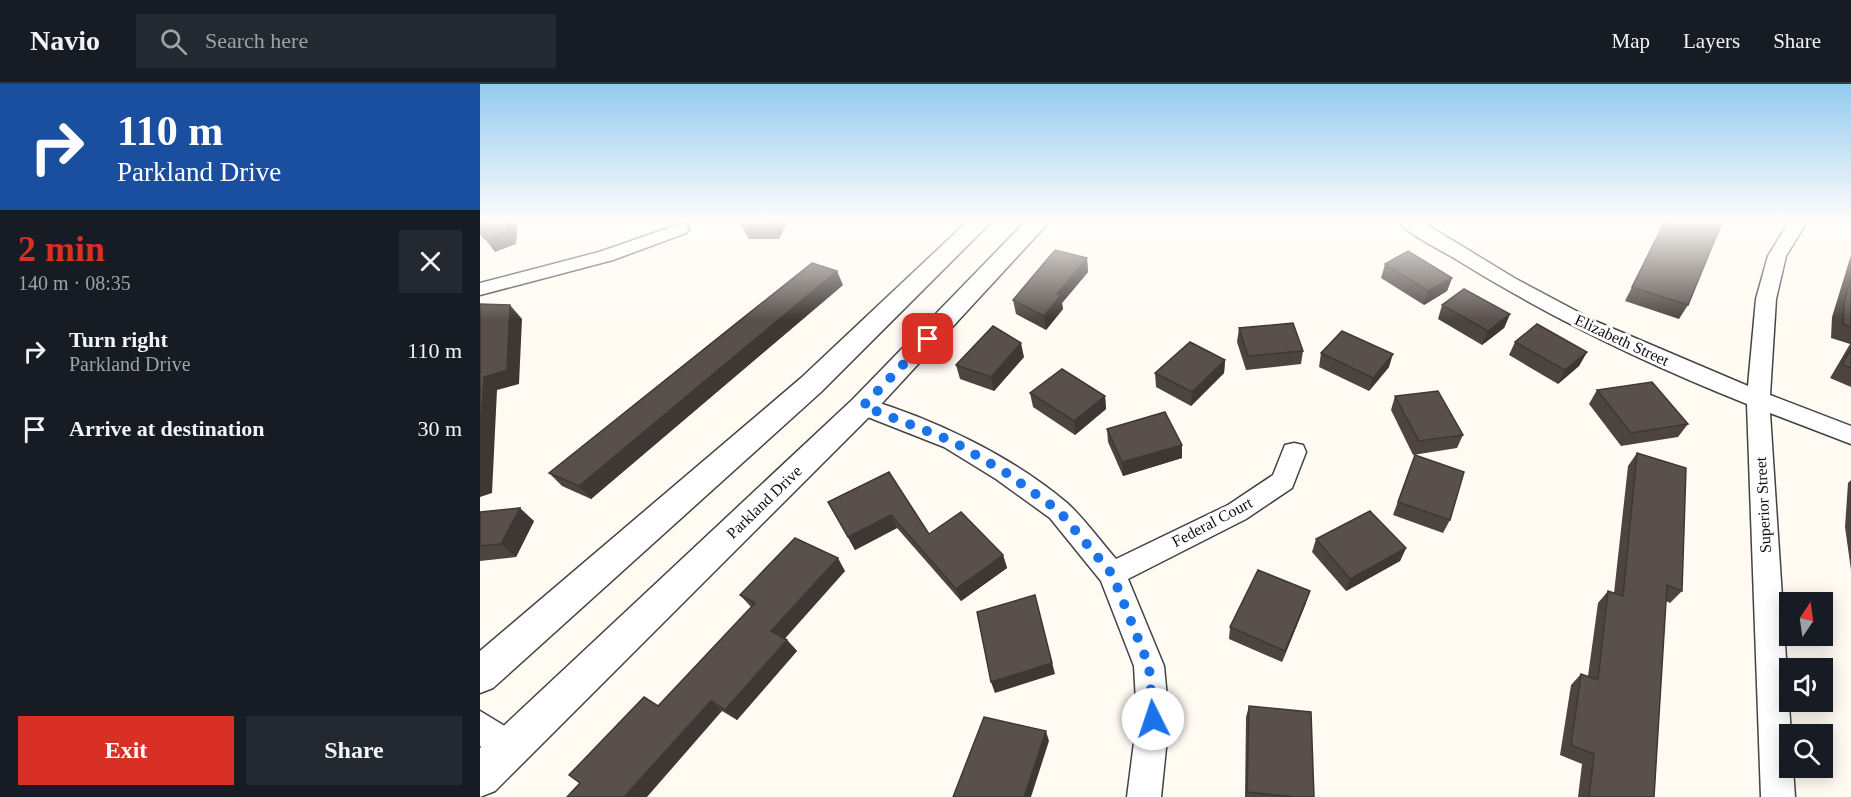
<!DOCTYPE html>
<html lang="en">
<head>
<meta charset="utf-8">
<style>
  :root { --surface:#171b24; --page:#242831; --text:#f1f3f6; --muted:#9ea1a6; --line:#363941; --accent:#d93025 }
  body { margin:0; font-family:"Times New Roman",serif; background:var(--page); color:var(--text); height:100vh; display:flex; flex-direction:column; font-size:22px; white-space:nowrap }
  * { box-sizing:border-box; margin:0 }
  p { font-size:20px; color:var(--muted) }
  .icon { flex:none; width:33px; height:33px; fill:none; stroke:currentColor; stroke-width:2; stroke-linecap:round; stroke-linejoin:round }
  .map { position:relative; flex:1; overflow:hidden }
  .sheet { display:flex; flex-direction:column; background:var(--surface); width:480px }
  .sheet>* { flex:none }
  .guide { background:#1a4fa0; color:#fff; overflow:hidden }
  .needle { width:39px; rotate:13deg }
  .buttons { position:absolute; left:1299px; top:508px; display:grid; gap:12px }
  .buttons a { display:grid; place-items:center; width:54px; height:54px; border-radius:0px; background:var(--surface); box-shadow:0 3px 15px #0003; font-size:30px }
  .pin { position:absolute; display:grid; place-items:center; width:51px; height:51px; color:#fff; margin:-26px; border-radius:12px; box-shadow:0 3px 9px #0006 }
  .me { position:absolute; width:66px; margin:-33px; rotate:356deg; stroke-linejoin:round; filter:drop-shadow(0 0 4px #0008) }
  .turn { display:flex; align-items:center; gap:21px; height:126px; padding:0 18px; font-size:27px }
  .turn .icon { width:78px; height:78px; stroke-width:2.5 }
  .turn b { display:block; font-size:42px; line-height:51px }
  .round { display:grid; place-items:center; flex:none; width:63px; height:63px; border-radius:0px; background:var(--page) }
  .overview { display:flex; align-items:center; justify-content:space-between; height:102px; padding:0 18px }
  h1 { font-size:36px; font-weight:700; line-height:45px; color:var(--accent) }
  .primary-button { display:flex; gap:12px; margin-top:auto; padding:12px 18px }
  .primary-button a { flex:1; height:69px; border-radius:0px; background:var(--accent); color:#fff; font-size:24px; font-weight:700; line-height:69px; text-align:center }
  .primary-button a+a { background:var(--page); color:var(--text) }
  ul { padding:0; list-style:none }
  li { display:flex; align-items:center; gap:18px; height:78px; padding:0 18px }
  li div { flex:1 }
  li b { display:block; font-size:22px }
  li em { font-style:normal }
  header { display:flex; align-items:center; gap:36px; box-sizing:border-box; height:84px; padding:0 30px; background:var(--surface); border-bottom:2px solid var(--line) }
  header strong { font-size:28px }
  nav { display:flex; gap:33px; margin-inline-start:auto; font-size:21px }
  .search { width:420px; height:54px; background:var(--page); display:flex; align-items:center; gap:15px; box-sizing:border-box; padding:0 21px; border-radius:0px; color:var(--muted); font-size:22px }
  main { display:flex; flex:1; min-height:0 }
  .map>svg:first-child { display:block }
  .lines { fill:none; stroke-linecap:round; stroke-linejoin:round }
  .minor-casing { stroke:#434343; stroke-width:3 }
  .tertiary-casing { stroke:#434343; stroke-width:3 }
  .minor { fill:#fff; fill-rule:evenodd }
  .tertiary { fill:#fff; fill-rule:evenodd }
  .wall { fill:#4d4440 }
  .shaded-wall { fill:#3e3734 }
  .building { fill:#594f4b; stroke:#3e3734; stroke-width:1.5 }
  .route { stroke:#1a73e8; stroke-width:10; stroke-dasharray:0 18 }
  .labels { text-anchor:middle; dominant-baseline:central; stroke-width:6; stroke-linejoin:round; paint-order:stroke }
  .street-label { font-size:16px; fill:#101010; stroke:#fff }
</style>
</head>
<body>
<header>
<strong>Navio</strong>
<div class="search"><svg class="icon" aria-label="search" viewBox="0 0 24 24"><circle cx="10" cy="10" r="6"/><path d="M15 15l6 6"/></svg>Search here</div>
<nav><a>Map</a><a>Layers</a><a>Share</a></nav>
</header>
<main>
<section class="sheet">
<div class="guide">
<div class="turn"><svg class="icon" aria-label="right" viewBox="0 0 24 24"><path d="M7 20v-9h11M14 6l5 5-5 5"/></svg><div><b>110 m</b>Parkland Drive</div></div>
</div>
<div class="overview"><div><h1>2 min</h1><p>140 m · 08:35</p></div><a class="round"><svg class="icon" aria-label="close" viewBox="0 0 24 24"><path d="M6 6l12 12M18 6L6 18"/></svg></a></div>
<ul>
<li><svg class="icon" aria-label="right" viewBox="0 0 24 24"><path d="M7 20v-9h11M14 6l5 5-5 5"/></svg><div><b>Turn right</b><p>Parkland Drive</p></div><em>110 m</em></li>
<li><svg class="icon" aria-label="arrive" viewBox="0 0 24 24"><path d="M6 21V4h12l-3 4 3 4H6"/></svg><div><b>Arrive at destination</b></div><em>30 m</em></li>
</ul>
<div class="primary-button"><a>Exit</a><a>Share</a></div>
</section>
<div class="map">
<svg width="1371" height="713" viewBox="0 0 1371 713">
  <rect width="100%" height="100%" fill="#fffbf3"/>
  <g class="lines">
    <g class="minor-casing">
      <g id="minor">
        <path d="M 917,136 L 939,136 L 1036,195 L 1115,237 L 1268,302 L 1276,215 L 1288,172 L 1310,136 L 1328,136 L 1306,172 L 1296,215 L 1290,311 L 1371,342 L 1371,360 L 1290,329 L 1311,651 L 1310,684 L 1313,684 L 1315,713 L 1281,713 L 1267,320 C 1164,279 1067,232 974,174 C 959,165 927,150 917,136 Z"/>
        <path d="M 200,140 L 206,141 L 209,145 L 206,149 L 133,176 L 0,211 L 0,199 L 119,168 Z"/>
        <path d="M 383,314 C 452,334 532,372 587,419 C 605,435 620,457 636,475 L 748,421 L 793,391 L 805,361 L 814,359 L 823,361 L 826,368 L 812,404 L 766,435 L 648,495 L 684,582 L 689,635 L 681,713 L 647,713 L 657,635 L 654,582 L 621,497 L 570,434 L 516,395 L 464,363 L 375,328 L 371,322 L 375,316 Z"/>
        <path d="M 0,627 L 41,652 L 46,663 L 41,674 L 30,679 L 0,662 Z"/>
      </g>
    </g>
    <g class="tertiary-casing">
      <g id="tertiary">
        <path d="M 489,136 L 513,136 L 341,308 L 13,604 L 0,609 L 0,567 L 321,294 Z"/>
        <path d="M 547,136 L 571,136 L 393,329 L 15,707 L 0,713 L 0,664 L 373,315 Z"/>
      </g>
    </g>
    <use href="#minor" class="minor"/>
    <use href="#tertiary" class="tertiary"/>
  </g>
  <g class="wall">
    <path d="M 265,136 L 308,136 L 299,155 L 269,155 L 262,142 Z"/>
    <path d="M 1185,137 L 1197,141 L 1241,139 L 1208,221 L 1199,235 L 1145,217 Z"/>
    <path d="M 1371,171 L 1371,303 L 1350,294 L 1370,260 L 1351,254 L 1352,233 Z"/>
    <path d="M 607,174 L 608,188 L 582,219 L 583,225 L 566,246 L 536,230 L 533,216 Z"/>
    <path d="M 905,180 L 972,194 L 967,207 L 944,221 L 901,194 Z"/>
    <path d="M 363,201 L 111,415 L 82,402 L 69,389 Z"/>
    <path d="M 962,221 L 1030,230 L 1024,244 L 1002,261 L 958,235 Z"/>
    <path d="M 759,244 L 823,267 L 821,280 L 766,286 L 757,258 Z"/>
    <path d="M 1035,258 L 1107,268 L 1099,282 L 1078,300 L 1029,271 Z"/>
    <path d="M 841,269 L 909,283 L 889,307 L 839,283 Z"/>
    <path d="M 544,273 L 514,307 L 480,295 L 476,281 Z"/>
    <path d="M 745,276 L 744,289 L 711,322 L 676,303 L 675,289 Z"/>
    <path d="M 1117,306 L 1208,340 L 1198,353 L 1141,362 L 1109,320 Z"/>
    <path d="M 550,309 L 625,312 L 626,325 L 595,351 L 553,323 Z"/>
    <path d="M 915,312 L 983,351 L 977,364 L 933,371 L 911,326 Z"/>
    <path d="M 627,345 L 702,361 L 702,374 L 643,392 L 628,358 Z"/>
    <path d="M 1157,369 L 1202,507 L 1190,519 L 1186,517 L 1174,713 L 1098,713 L 1102,680 L 1080,671 L 1091,601 L 1101,590 L 1108,592 L 1118,519 L 1128,507 L 1134,509 L 1148,382 Z"/>
    <path d="M 930,384 L 970,436 L 963,449 L 913,431 Z"/>
    <path d="M 409,388 L 449,450 L 523,471 L 527,484 L 481,517 L 417,444 L 375,466 L 348,418 Z"/>
    <path d="M 1371,396 L 1371,486 L 1365,443 L 1368,399 Z"/>
    <path d="M 0,428 L 54,437 L 36,473 L 0,477 Z"/>
    <path d="M 836,455 L 926,464 L 920,477 L 866,507 L 832,468 Z"/>
    <path d="M 365,487 L 305,554 L 307,556 L 317,567 L 257,636 L 242,627 L 178,622 L 271,523 L 260,511 Z"/>
    <path d="M 826,519 L 802,578 L 749,555 L 750,543 Z"/>
    <path d="M 769,622 L 834,713 L 765,713 L 766,633 Z"/>
  </g>
  <g class="shaded-wall">
    <path d="M 27,136 L 38,136 L 36,160 L 15,168 L 5,155 Z"/>
    <path d="M 296,136 L 308,136 L 299,155 L 293,141 Z"/>
    <path d="M 607,174 L 608,188 L 582,219 L 583,225 L 566,246 L 564,232 L 577,210 Z"/>
    <path d="M 357,187 L 363,201 L 111,415 L 99,402 Z"/>
    <path d="M 972,194 L 967,207 L 944,221 L 948,207 Z"/>
    <path d="M 30,221 L 42,235 L 39,300 L 17,306 L 12,409 L 0,413 L 0,355 L 4,293 Z"/>
    <path d="M 1030,230 L 1024,244 L 1002,261 L 1008,247 Z"/>
    <path d="M 541,259 L 544,273 L 514,307 L 511,293 Z"/>
    <path d="M 1107,268 L 1099,282 L 1078,300 L 1085,286 Z"/>
    <path d="M 913,270 L 909,283 L 889,307 L 893,294 Z"/>
    <path d="M 745,276 L 744,289 L 711,322 L 712,308 Z"/>
    <path d="M 625,312 L 626,325 L 595,351 L 594,337 Z"/>
    <path d="M 702,361 L 702,374 L 643,392 L 642,378 Z"/>
    <path d="M 40,424 L 54,437 L 36,473 L 21,460 Z"/>
    <path d="M 411,431 L 417,444 L 375,466 L 368,453 Z"/>
    <path d="M 926,464 L 920,477 L 866,507 L 870,495 Z"/>
    <path d="M 523,471 L 527,484 L 481,517 L 476,505 Z"/>
    <path d="M 358,474 L 365,487 L 301,559 L 291,547 Z"/>
    <path d="M 830,507 L 826,519 L 802,578 L 805,567 Z"/>
    <path d="M 555,511 L 575,590 L 515,609 L 511,598 Z"/>
    <path d="M 307,556 L 317,567 L 257,636 L 245,626 Z"/>
    <path d="M 231,617 L 242,627 L 167,713 L 144,713 Z"/>
    <path d="M 566,647 L 569,657 L 551,713 L 544,713 Z"/>
  </g>
  <g class="building">
    <path d="M 0,136 L 27,136 L 26,147 L 5,155 L 0,149 Z"/>
    <path d="M 265,136 L 296,136 L 293,141 L 262,142 Z"/>
    <path d="M 1200,136 L 1243,136 L 1208,221 L 1152,203 L 1185,137 L 1197,141 Z"/>
    <path d="M 575,166 L 607,174 L 577,210 L 581,211 L 564,232 L 533,216 Z"/>
    <path d="M 928,167 L 972,194 L 948,207 L 905,180 Z"/>
    <path d="M 332,179 L 357,187 L 99,402 L 69,389 Z"/>
    <path d="M 1371,194 L 1371,243 L 1363,240 L 1364,219 Z"/>
    <path d="M 984,205 L 1030,230 L 1008,247 L 962,221 Z"/>
    <path d="M 0,220 L 30,221 L 27,286 L 4,293 L 0,355 Z"/>
    <path d="M 813,239 L 823,267 L 768,272 L 759,244 Z"/>
    <path d="M 1057,240 L 1107,268 L 1085,286 L 1035,258 Z"/>
    <path d="M 513,242 L 541,259 L 511,293 L 476,281 Z"/>
    <path d="M 862,247 L 913,270 L 893,294 L 841,269 Z"/>
    <path d="M 710,258 L 745,276 L 712,308 L 675,289 Z"/>
    <path d="M 1371,265 L 1371,284 L 1362,280 Z"/>
    <path d="M 582,285 L 625,312 L 594,337 L 550,309 Z"/>
    <path d="M 1172,298 L 1208,340 L 1151,349 L 1117,306 Z"/>
    <path d="M 958,307 L 983,351 L 939,357 L 915,312 Z"/>
    <path d="M 685,328 L 702,361 L 642,378 L 627,345 Z"/>
    <path d="M 1157,369 L 1206,384 L 1202,507 L 1187,501 L 1174,713 L 1109,713 L 1114,670 L 1091,661 L 1101,590 L 1118,596 L 1128,507 L 1143,512 Z"/>
    <path d="M 935,371 L 984,388 L 970,436 L 918,418 Z"/>
    <path d="M 409,388 L 449,450 L 481,428 L 523,471 L 476,505 L 411,431 L 368,453 L 348,418 Z"/>
    <path d="M 40,424 L 21,460 L 0,462 L 0,428 Z"/>
    <path d="M 890,427 L 926,464 L 870,495 L 836,455 Z"/>
    <path d="M 315,454 L 358,474 L 291,547 L 307,556 L 245,626 L 231,617 L 144,713 L 87,713 L 100,699 L 89,691 L 164,613 L 178,622 L 275,519 L 260,511 Z"/>
    <path d="M 778,486 L 830,507 L 805,567 L 750,543 Z"/>
    <path d="M 555,511 L 572,579 L 511,598 L 497,528 Z"/>
    <path d="M 769,622 L 831,628 L 834,713 L 815,713 L 767,708 Z"/>
    <path d="M 504,633 L 566,647 L 544,713 L 473,713 Z"/>
  </g>
  <linearGradient id="sky" x2="0" y2="1"><stop stop-color="#93caef"/><stop offset="0.58" stop-color="#fffdfa"/><stop offset="1" stop-color="#fffdfa" stop-opacity="0"/></linearGradient>
  <rect width="1371" height="236" fill="url(#sky)"/>
  <g class="lines">
    <path class="route" d="M 448,255 L 383,322 L 472,357 L 525,388 L 579,427 L 632,490 L 669,582 L 673,635"/>
  </g>
  <g class="labels">
    <g class="street-label">
      <text transform="translate(1142 256) rotate(25)">Elizabeth Street</text>
      <text transform="translate(284 418) rotate(-44)">Parkland Drive</text>
      <text transform="translate(1283 421) rotate(-93)">Superior Street</text>
      <text transform="translate(732 438) rotate(-28)">Federal Court</text>
    </g>
  </g>
</svg>
<div class="buttons">
<a><svg class="needle" viewBox="-14 -14 28 28"><path d="M0-13l5 13h-10z" fill="#e53935"/><path d="M0 13l5-13h-10z" fill="#9ea1a6"/></svg></a>
<a><svg class="icon" aria-label="sound" viewBox="0 0 24 24"><path d="M4 9h4l5-4v14l-5-4H4zM17 9q2 3 0 6"/></svg></a>
<a><svg class="icon" aria-label="search" viewBox="0 0 24 24"><circle cx="10" cy="10" r="6"/><path d="M15 15l6 6"/></svg></a>
</div>
<div class="pin" style="left:448px;top:255px;background:#d93025"><svg class="icon" aria-label="arrive" viewBox="0 0 24 24"><path d="M6 21V4h12l-3 4 3 4H6"/></svg></div>
<svg class="me" style="left:673px;top:635px" viewBox="-20 -20 40 40"><circle r="19" fill="#fff"/><path d="M0-13L10 11 0 6-10 11z" fill="#1a73e8"/></svg>
</div>
</main>
</body>
</html>
